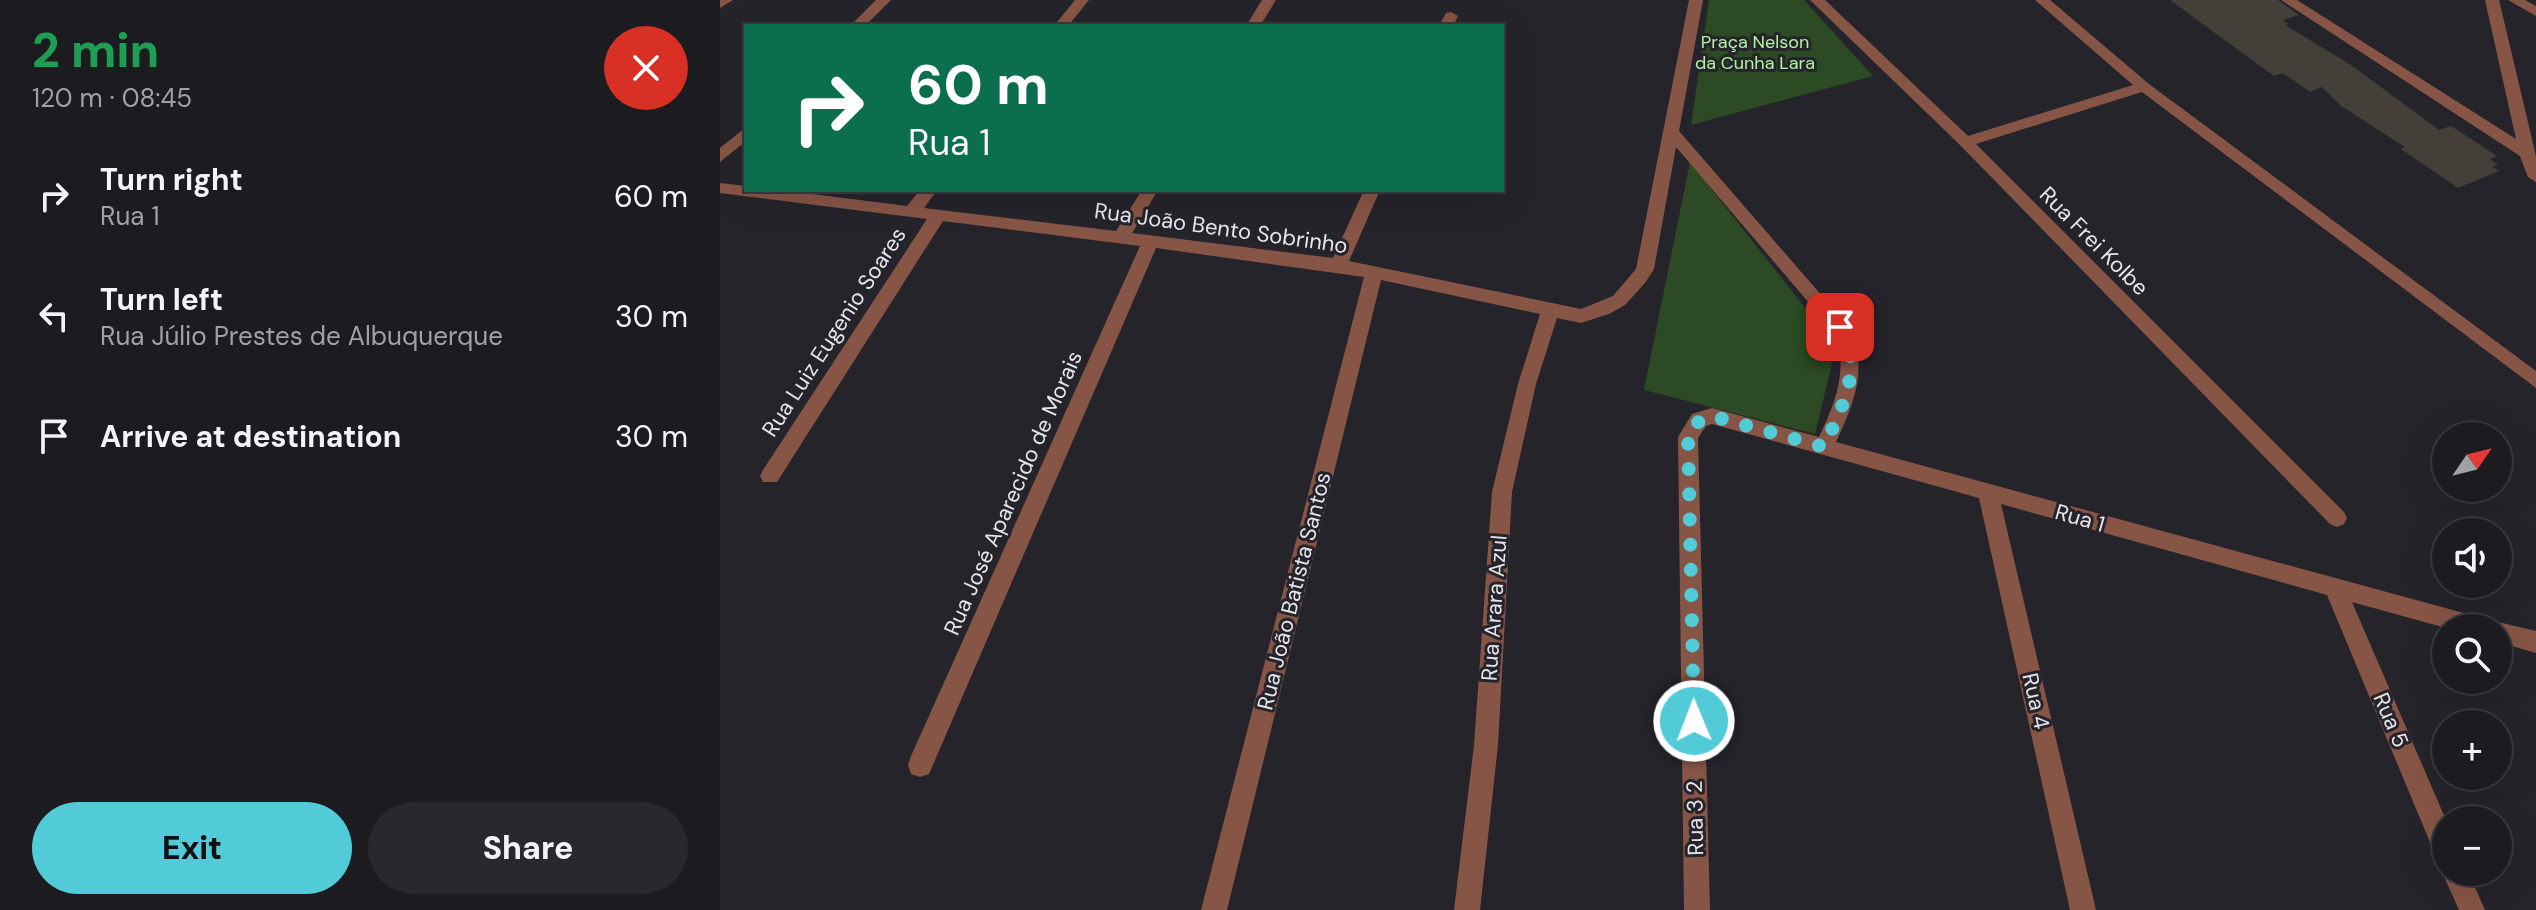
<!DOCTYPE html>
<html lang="en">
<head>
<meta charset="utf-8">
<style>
  :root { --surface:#1c1b20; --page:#29282d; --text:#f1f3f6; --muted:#a0a1a5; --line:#3a393e; --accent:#52cbd9 }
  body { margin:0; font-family:"DM Sans",sans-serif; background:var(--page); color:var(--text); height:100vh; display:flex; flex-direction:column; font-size:30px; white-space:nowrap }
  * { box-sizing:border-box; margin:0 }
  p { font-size:26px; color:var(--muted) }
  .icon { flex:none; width:44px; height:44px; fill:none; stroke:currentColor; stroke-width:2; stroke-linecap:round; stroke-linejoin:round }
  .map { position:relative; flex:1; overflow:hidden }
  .side { display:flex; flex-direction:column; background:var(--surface); width:720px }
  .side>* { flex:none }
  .hud { position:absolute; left:24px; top:24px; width:760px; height:168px; border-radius:0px; box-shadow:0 8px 32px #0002,0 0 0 2px var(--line); background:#0b6e4f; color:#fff; overflow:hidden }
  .needle { width:52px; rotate:55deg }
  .buttons { position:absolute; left:1712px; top:422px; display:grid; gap:16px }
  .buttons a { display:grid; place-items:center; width:80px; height:80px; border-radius:50%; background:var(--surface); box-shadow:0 8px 32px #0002,0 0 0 2px var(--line); font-size:40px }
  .pin { position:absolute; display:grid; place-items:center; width:68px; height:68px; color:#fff; margin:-34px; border-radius:16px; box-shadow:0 4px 12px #0006 }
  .me { position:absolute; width:88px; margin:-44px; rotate:359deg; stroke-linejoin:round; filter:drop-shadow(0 0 6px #0008) }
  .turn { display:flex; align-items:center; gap:28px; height:168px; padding:0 32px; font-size:36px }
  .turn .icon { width:104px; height:104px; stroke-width:2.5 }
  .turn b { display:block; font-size:56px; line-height:68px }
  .round { display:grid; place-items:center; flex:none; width:84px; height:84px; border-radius:42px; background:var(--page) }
  .headline { display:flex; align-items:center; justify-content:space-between; height:136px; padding:0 32px }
  h1 { font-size:48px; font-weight:800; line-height:60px; color:#1e9e55 }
  .button { display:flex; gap:16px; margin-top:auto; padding:16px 32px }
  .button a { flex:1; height:92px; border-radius:48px; background:var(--accent); color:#111; font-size:32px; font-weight:800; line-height:92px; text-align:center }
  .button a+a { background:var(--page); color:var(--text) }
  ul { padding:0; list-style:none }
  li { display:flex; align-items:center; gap:24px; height:120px; padding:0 32px }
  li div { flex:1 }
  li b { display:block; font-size:30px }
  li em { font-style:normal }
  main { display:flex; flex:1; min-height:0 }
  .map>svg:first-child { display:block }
  .green { fill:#2c4a23 }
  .building { fill:#443f39 }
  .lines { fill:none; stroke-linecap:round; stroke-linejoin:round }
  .minor { fill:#875546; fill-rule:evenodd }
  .route { stroke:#52cbd9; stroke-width:14; stroke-dasharray:0 25.2 }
  .labels { text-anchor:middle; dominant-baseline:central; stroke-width:6; stroke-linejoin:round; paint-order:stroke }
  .far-park-label { font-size:18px; fill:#b2f4a0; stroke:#25242b }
  .street-label { font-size:22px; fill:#e6e5ea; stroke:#25242b }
</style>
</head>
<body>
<main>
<section class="side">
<div class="headline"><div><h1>2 min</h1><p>120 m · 08:45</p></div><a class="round" style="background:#d93025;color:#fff"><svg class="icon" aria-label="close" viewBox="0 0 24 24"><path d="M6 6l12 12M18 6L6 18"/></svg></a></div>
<ul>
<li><svg class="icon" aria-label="right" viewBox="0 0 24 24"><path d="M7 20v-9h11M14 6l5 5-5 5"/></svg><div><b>Turn right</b><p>Rua 1</p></div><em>60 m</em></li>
<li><svg class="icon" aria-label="left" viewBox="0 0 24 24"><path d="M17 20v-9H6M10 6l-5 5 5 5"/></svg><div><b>Turn left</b><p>Rua Júlio Prestes de Albuquerque</p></div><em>30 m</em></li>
<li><svg class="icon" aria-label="arrive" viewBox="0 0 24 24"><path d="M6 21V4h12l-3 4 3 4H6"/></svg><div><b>Arrive at destination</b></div><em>30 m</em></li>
</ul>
<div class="button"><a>Exit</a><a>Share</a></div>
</section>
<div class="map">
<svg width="1816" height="910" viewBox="0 0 1816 910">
  <rect width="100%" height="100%" fill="#25242b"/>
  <g class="green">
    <path d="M 989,0 L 1084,0 L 1153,76 L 971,125 Z"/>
    <path d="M 970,162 L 1116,347 L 1095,434 L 924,390 Z"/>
  </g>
  <path class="building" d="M 1450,0 L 1558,0 L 1579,15 L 1563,20 L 1568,24 L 1565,25 L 1631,65 L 1719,130 L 1731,126 L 1777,156 L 1770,159 L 1778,165 L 1772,167 L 1779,171 L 1738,188 L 1681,149 L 1685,147 L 1621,106 L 1602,87 L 1590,92 L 1563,73 L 1554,76 Z"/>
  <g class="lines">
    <g class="minor">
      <path d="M 0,0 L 13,0 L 0,8 Z"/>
      <path d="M 156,0 L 171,0 L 145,26 L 130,26 Z"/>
      <path d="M 355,0 L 369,0 L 348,26 L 334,26 Z"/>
      <path d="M 542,0 L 556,0 L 540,26 L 526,26 Z"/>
      <path d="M 969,0 L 983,0 L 959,131 L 1129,327 C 1149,368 1134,403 1116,442 L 1762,618 L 1771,624 L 1778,622 L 1816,631 L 1816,653 L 1778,642 L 1778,628 L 1726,628 L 1632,602 L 1726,820 L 1726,872 L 1748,872 L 1765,910 L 1739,910 L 1722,872 L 1726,863 L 1717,859 L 1607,595 L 1281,504 L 1376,910 L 1350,910 L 1259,498 L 992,424 L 986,426 L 978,438 L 990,910 L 964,910 L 958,437 L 972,414 L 992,408 L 1099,437 C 1115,403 1130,368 1113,331 L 956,147 L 934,269 L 925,283 L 905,305 L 889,314 L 861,323 L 837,318 L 816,384 L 792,492 L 778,745 L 760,910 L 734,910 L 754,745 L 772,492 L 798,384 L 820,314 L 661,280 L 507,910 L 481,910 L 644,277 L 436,248 L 209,774 L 200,777 L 191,774 L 188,765 L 191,756 L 420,246 L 223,221 L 57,482 L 43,482 L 40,476 L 43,470 L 207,219 L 0,193 L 0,183 L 26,186 L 26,190 L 60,190 L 187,206 L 200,190 L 217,190 L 204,208 L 396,231 L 422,190 L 438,190 L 412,233 L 613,258 L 644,190 L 660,190 L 629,261 L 861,309 L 893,296 L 916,269 Z"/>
      <path d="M 1090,0 L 1105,0 L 1248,136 L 1413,85 L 1315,0 L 1330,0 L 1429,84 L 1816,371 L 1816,388 L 1422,92 L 1256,144 L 1624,512 L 1627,518 L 1624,524 L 1617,527 L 1610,524 L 1240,145 Z"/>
      <path d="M 1561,0 L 1577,0 L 1796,139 L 1765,0 L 1779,0 L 1816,156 L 1816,182 L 1808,177 L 1800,156 Z"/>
      <path d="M 1788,0 L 1805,0 L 1816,6 L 1816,16 Z"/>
      <path d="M 731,12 L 738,16 L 733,26 L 719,26 L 726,13 Z"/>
      <path d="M 26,127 L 26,141 L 0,162 L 0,148 Z"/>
    </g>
  </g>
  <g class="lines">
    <path class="route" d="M 974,721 L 968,437 C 973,424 979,420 992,416 L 1104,447 C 1122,407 1145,366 1120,327"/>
  </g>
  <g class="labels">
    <g class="far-park-label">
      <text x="1035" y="42">Praça Nelson<tspan x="1035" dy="21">da Cunha Lara</tspan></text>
    </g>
    <g class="street-label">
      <text transform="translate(501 228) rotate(8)">Rua João Bento Sobrinho</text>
      <text transform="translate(1374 241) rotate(45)">Rua Frei Kolbe</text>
      <text transform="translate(114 332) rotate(-57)">Rua Luiz Eugenio Soares</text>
      <text transform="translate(293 493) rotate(-66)">Rua José Aparecido de Morais</text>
      <text transform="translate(1360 518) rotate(16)">Rua 1</text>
      <text transform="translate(574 591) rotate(-76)">Rua João Batista Santos</text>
      <text transform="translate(774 608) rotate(-86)">Rua Arara Azul</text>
      <text transform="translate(1316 701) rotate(77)">Rua 4</text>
      <text transform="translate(1671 720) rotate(67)">Rua 5</text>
      <text transform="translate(975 818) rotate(-91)">Rua 3 2</text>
    </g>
  </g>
</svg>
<div class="buttons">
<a><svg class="needle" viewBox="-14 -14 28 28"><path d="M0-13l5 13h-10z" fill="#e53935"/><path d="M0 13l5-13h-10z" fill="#a0a1a5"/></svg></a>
<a><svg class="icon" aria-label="sound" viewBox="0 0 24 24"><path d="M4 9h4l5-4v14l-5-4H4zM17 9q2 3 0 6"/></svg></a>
<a><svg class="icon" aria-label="search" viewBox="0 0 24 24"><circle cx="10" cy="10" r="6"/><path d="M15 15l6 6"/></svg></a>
<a>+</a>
<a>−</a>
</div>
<div class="pin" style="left:1120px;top:327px;background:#d93025"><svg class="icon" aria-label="arrive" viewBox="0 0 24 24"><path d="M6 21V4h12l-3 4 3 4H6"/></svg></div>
<svg class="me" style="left:974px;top:721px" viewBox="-20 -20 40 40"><circle r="17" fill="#52cbd9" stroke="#fff" stroke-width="3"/><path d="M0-11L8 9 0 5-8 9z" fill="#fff"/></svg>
<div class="hud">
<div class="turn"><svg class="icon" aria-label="right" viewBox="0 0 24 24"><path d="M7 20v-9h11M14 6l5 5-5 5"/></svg><div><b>60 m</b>Rua 1</div></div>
</div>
</div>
</main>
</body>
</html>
